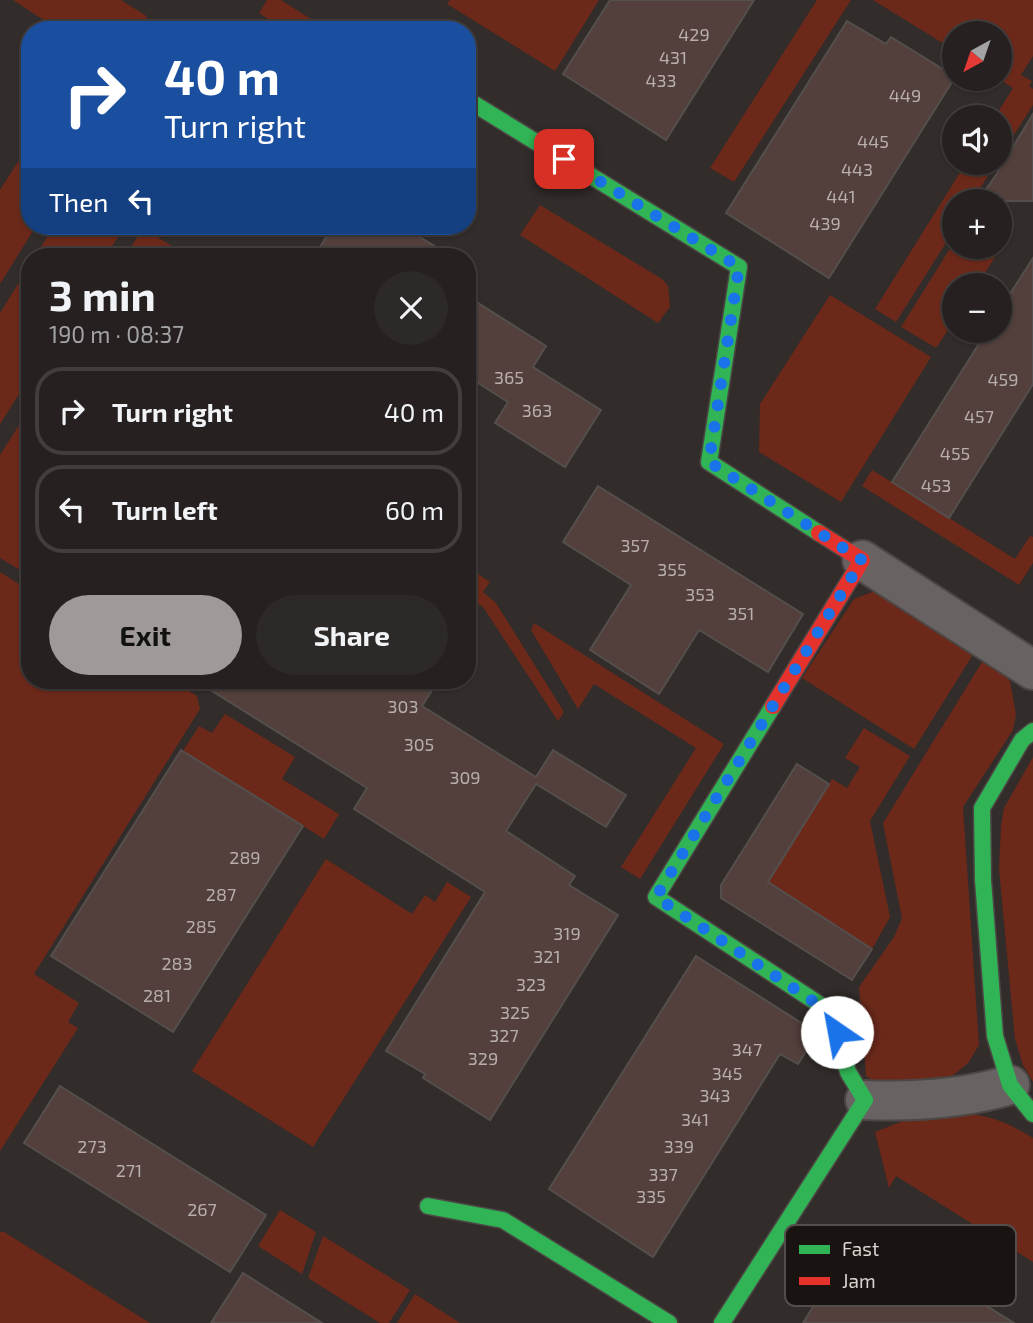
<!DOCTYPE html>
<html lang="en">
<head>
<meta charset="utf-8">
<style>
  :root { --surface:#262120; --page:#2e2929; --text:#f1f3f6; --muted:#a4a3a5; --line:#423e3e; --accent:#9f9997 }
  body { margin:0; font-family:"Exo 2",sans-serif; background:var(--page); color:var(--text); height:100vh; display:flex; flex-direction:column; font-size:26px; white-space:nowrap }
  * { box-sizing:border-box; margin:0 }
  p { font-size:23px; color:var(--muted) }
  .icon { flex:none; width:38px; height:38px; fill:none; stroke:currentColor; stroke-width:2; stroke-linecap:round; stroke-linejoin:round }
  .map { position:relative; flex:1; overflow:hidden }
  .details { position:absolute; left:21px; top:248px; width:455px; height:441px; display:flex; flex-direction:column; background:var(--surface); border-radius:28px; box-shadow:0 2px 5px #0004,0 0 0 2px var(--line) }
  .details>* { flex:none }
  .guide { position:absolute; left:21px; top:21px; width:455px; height:214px; border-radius:28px; box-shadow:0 2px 5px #0004,0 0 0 2px var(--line); background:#1a4fa0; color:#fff; overflow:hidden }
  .needle { width:46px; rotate:220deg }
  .fabs { position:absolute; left:942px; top:21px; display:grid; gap:14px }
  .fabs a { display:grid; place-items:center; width:70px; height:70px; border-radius:50%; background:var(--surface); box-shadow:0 2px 5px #0004,0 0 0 2px var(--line); font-size:35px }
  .pin { position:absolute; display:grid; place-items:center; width:60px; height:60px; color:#fff; margin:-30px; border-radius:14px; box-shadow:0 4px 10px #0006 }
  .me { position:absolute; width:77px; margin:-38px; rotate:327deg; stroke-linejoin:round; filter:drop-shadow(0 0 5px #0008) }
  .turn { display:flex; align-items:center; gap:24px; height:147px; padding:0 28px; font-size:32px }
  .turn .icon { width:91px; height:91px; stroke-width:2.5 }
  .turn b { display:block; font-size:49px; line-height:60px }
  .then { display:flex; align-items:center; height:66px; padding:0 28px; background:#0003; gap:14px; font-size:26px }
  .round { display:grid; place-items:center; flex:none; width:74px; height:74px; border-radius:37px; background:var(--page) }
  .overview { display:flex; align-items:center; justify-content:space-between; height:119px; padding:0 28px }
  h1 { font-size:42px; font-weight:700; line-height:52px }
  .primary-button { display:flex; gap:14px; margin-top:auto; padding:14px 28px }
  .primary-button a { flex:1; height:80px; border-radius:42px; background:var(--accent); color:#111; font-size:28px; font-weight:700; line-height:80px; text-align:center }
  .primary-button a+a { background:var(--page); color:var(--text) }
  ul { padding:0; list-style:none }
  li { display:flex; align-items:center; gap:21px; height:88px; margin:0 14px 10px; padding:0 14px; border:4px solid var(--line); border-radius:28px }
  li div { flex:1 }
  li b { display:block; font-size:26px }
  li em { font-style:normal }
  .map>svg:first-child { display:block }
  .green { fill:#6c291a }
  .building { fill:#53403c; stroke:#544f4d; stroke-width:2 }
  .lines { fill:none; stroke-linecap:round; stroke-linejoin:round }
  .street-casing { stroke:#4c4745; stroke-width:42 }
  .fast-casing { stroke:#4c4745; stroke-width:19 }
  .jam-casing { stroke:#4c4745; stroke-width:19 }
  .street { stroke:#686362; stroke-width:38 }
  .fast { stroke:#30b455; stroke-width:16 }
  .jam { stroke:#e5322d; stroke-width:16 }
  .route { stroke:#1a73e8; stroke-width:12; stroke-dasharray:0 21.6 }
  .labels { text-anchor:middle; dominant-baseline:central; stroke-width:6; stroke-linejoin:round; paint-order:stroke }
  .number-label { font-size:18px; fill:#b8aeac }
  .key { fill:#191412; stroke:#534d4b; stroke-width:2 }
  .key-label { font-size:19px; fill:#dad3d1 }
</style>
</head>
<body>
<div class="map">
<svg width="1033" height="1323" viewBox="0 0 1033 1323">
  <rect width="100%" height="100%" fill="#322c2a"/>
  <g class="green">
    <path d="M 13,0 L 121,0 L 145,15 L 153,30 L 59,30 Z"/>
    <path d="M 267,0 L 281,0 L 328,30 L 285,30 L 259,13 Z"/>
    <path d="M 450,0 L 599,0 L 555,71 L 447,4 Z"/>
    <path d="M 817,0 L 851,0 L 734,182 L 710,168 Z"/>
    <path d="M 873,0 L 1033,0 L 1033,56 L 1021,75 L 1032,81 L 1029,86 L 1033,89 L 1033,105 L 999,158 L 999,117 L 995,117 L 1013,88 L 999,79 L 999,33 L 954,33 L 954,50 Z"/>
    <path d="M 30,143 L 30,226 L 36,226 L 0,284 L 0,190 Z"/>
    <path d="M 966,163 L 996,163 L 972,201 L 954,201 L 954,230 L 896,322 L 875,309 Z"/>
    <path d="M 540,205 L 662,279 L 668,286 L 670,307 L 658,323 L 520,235 Z"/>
    <path d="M 54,226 L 125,226 L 105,257 L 35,257 Z"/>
    <path d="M 143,228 L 189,257 L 125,257 Z"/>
    <path d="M 954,242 L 954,247 L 980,247 L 995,257 L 977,285 L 954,285 L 954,321 L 936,348 L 901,327 Z"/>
    <path d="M 30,265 L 30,377 L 0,424 L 0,313 Z"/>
    <path d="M 830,295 L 931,357 L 841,502 L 759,452 L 760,404 Z"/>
    <path d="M 30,408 L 30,576 L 0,558 L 0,455 Z"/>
    <path d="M 872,470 L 1015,559 L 1030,536 L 1033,537 L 1033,563 L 1019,585 L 862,486 Z"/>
    <path d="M 467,567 L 490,582 L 483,592 L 496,603 L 564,712 L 558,721 L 483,607 L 467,597 Z"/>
    <path d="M 0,572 L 30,591 L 30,681 L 173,681 L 197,696 L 200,709 L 34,974 L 79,1003 L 68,1022 L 78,1028 L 0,1151 Z"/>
    <path d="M 875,591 L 977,648 L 914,749 L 802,678 L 854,599 Z"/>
    <path d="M 534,623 L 724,744 L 640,879 L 621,867 L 696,748 L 594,684 L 578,709 L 531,630 Z"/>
    <path d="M 987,654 L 1010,681 L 1016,715 L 1013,730 L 963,807 L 979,1045 L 968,1063 L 944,1083 L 877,1084 L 866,1076 L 859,987 L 894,937 L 902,918 L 883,823 Z"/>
    <path d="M 225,714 L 295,757 L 282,779 L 339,814 L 324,839 L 183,751 L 199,726 L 212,733 Z"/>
    <path d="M 864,728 L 910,756 L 870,821 L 890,917 L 872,949 L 767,882 L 832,779 L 847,788 L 860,767 L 845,758 Z"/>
    <path d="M 1033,757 L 1033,1082 L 1023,1065 L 1015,1039 L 999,869 L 1001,826 L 1004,808 Z"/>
    <path d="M 326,859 L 412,914 L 425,895 L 435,902 L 447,882 L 471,897 L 313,1147 L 192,1071 Z"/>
    <path d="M 964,1114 C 992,1115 1010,1124 1033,1138 L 1033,1262 L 896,1176 L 889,1188 L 875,1132 L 903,1121 Z"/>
    <path d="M 280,1210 L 316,1232 L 302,1274 L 258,1246 Z"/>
    <path d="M 0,1232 L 4,1232 L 150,1323 L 0,1323 Z"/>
    <path d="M 323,1236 L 410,1290 L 389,1323 L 380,1323 L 308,1278 Z"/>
    <path d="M 415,1294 L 460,1323 L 397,1323 Z"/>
  </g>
  <g class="building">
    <path d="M 610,0 L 754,0 L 666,140 L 563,74 Z"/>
    <path d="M 847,21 L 886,44 L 891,37 L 954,76 L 954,79 L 829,278 L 726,213 Z"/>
    <path d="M 1033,114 L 1033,201 L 978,201 L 996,175 Z"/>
    <path d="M 333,226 L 402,226 L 452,257 L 314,257 Z"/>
    <path d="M 1033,258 L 1033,384 L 949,518 L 892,482 L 987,331 L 999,331 L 999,311 Z"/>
    <path d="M 467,296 L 546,346 L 533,367 L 601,410 L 565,467 L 495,423 L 508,402 L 467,376 Z"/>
    <path d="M 598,486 L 803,614 L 768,672 L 699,630 L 659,694 L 590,650 L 631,585 L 563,542 Z"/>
    <path d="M 196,681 L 438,681 L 422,706 L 536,777 L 553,750 L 626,795 L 606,827 L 536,784 L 506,831 L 575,876 L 569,885 L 618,915 L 490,1120 L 423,1078 L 425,1074 L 386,1051 L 485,892 L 354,809 L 367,788 Z"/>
    <path d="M 181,750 L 303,826 L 173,1032 L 51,956 Z"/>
    <path d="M 797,764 L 829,784 L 768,882 L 872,949 L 852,980 L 721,898 L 721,885 Z"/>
    <path d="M 696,956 L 814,1031 L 815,1037 L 798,1064 L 780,1054 L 653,1257 L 549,1189 Z"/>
    <path d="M 60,1086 L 266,1215 L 230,1272 L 24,1143 Z"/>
    <path d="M 859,1226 L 911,1259 L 1014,1323 L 803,1323 L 821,1294 L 817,1292 Z"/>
    <path d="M 243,1273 L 322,1323 L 211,1323 Z"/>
  </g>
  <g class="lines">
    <g class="street-casing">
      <g id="street">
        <path d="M 862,560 L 1033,670"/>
        <path d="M 865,1100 C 914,1102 963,1099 1010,1085"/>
      </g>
    </g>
    <g class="fast-casing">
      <g id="fast">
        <path d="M 471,102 L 739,267 L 709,462 L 819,533"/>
        <path d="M 1033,731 L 1022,740 L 982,808 L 983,880 L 995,1036 L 1010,1085 L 1033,1114"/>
        <path d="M 428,1206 L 503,1220 L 669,1323"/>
        <path d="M 722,1323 L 865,1100 L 848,1072 L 831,1012 L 656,897 L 773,706"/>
      </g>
    </g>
    <g class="jam-casing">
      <path id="jam" d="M 773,706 L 862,560 L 819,533"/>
    </g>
    <use href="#street" class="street"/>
    <use href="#fast" class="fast"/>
    <use href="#jam" class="jam"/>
  </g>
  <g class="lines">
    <path class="route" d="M 564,159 L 739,267 L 709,462 L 862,560 L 656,897 L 831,1013 L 837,1032"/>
  </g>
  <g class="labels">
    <g class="number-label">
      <text x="694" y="34">429</text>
      <text x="673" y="57">431</text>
      <text x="661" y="80">433</text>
      <text x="905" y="95">449</text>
      <text x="873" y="141">445</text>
      <text x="857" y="169">443</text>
      <text x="841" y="196">441</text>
      <text x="825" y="223">439</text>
      <text x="509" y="377">365</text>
      <text x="1003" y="379">459</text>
      <text x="537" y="410">363</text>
      <text x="979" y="416">457</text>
      <text x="955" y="453">455</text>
      <text x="936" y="485">453</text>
      <text x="635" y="545">357</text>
      <text x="672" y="569">355</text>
      <text x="700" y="594">353</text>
      <text x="741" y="613">351</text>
      <text x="403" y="706">303</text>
      <text x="419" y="744">305</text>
      <text x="465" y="777">309</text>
      <text x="245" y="857">289</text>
      <text x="221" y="894">287</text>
      <text x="201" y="926">285</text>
      <text x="567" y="933">319</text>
      <text x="547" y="956">321</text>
      <text x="177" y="963">283</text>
      <text x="531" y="984">323</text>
      <text x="157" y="995">281</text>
      <text x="515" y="1012">325</text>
      <text x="504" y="1035">327</text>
      <text x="747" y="1049">347</text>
      <text x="483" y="1058">329</text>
      <text x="727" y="1073">345</text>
      <text x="715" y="1095">343</text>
      <text x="695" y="1119">341</text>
      <text x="92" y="1146">273</text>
      <text x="679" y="1146">339</text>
      <text x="129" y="1170">271</text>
      <text x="663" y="1174">337</text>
      <text x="651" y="1196">335</text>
      <text x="202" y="1209">267</text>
    </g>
  </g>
  <rect x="785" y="1225" width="231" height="81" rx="10" class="key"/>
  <rect x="799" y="1245" width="31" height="9" fill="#30b455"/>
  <rect x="799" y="1277" width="31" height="8" fill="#e5322d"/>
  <g class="key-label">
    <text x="842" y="1256">Fast</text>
    <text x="842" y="1288">Jam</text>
  </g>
</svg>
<div class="fabs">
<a><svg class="needle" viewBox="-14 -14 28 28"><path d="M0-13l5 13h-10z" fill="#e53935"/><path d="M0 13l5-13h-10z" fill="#a4a3a5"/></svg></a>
<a><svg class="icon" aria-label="sound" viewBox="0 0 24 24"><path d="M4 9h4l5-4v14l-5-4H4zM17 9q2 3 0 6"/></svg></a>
<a>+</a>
<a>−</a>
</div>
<div class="pin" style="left:564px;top:159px;background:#d93025"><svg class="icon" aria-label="arrive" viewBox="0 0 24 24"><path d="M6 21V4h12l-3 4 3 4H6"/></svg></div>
<svg class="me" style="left:837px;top:1032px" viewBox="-20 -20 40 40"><circle r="19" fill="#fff"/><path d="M0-13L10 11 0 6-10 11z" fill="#1a73e8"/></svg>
<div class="guide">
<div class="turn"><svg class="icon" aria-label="right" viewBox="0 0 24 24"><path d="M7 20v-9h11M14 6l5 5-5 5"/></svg><div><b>40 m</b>Turn right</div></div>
<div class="then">Then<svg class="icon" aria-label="left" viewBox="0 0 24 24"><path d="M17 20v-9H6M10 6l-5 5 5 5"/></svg></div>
</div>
<section class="details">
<div class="overview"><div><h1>3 min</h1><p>190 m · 08:37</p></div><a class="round"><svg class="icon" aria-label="close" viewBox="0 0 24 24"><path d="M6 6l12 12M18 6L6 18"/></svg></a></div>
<ul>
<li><svg class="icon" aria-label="right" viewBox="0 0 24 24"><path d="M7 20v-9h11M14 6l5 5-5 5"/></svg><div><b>Turn right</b></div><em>40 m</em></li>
<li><svg class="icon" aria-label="left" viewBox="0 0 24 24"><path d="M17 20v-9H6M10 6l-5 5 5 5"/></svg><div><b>Turn left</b></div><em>60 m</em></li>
</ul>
<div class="primary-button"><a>Exit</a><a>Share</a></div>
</section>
</div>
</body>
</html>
